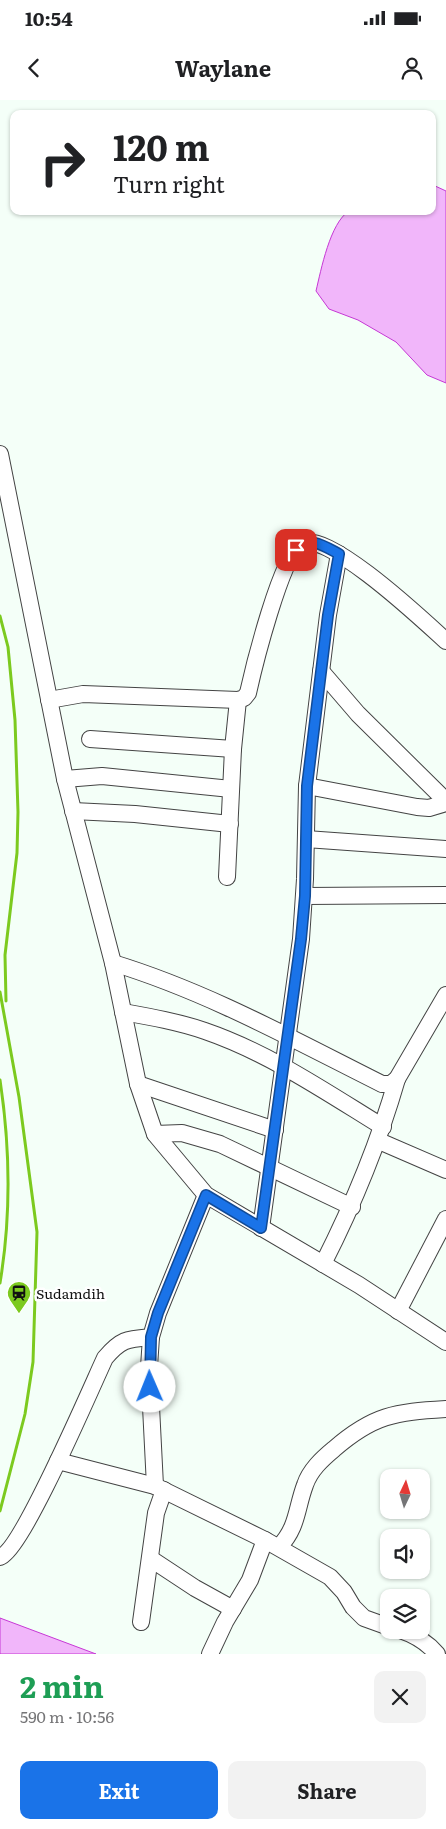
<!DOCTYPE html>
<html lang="en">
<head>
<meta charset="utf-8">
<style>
  :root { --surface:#fff; --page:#f2f2f2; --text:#202124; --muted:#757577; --accent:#1a73e8 }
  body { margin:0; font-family:Literata,serif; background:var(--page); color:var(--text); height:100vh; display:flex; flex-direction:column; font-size:19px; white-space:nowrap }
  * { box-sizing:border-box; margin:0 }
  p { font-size:16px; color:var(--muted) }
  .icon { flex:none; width:28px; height:28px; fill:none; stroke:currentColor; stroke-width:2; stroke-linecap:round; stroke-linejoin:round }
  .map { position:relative; height:1554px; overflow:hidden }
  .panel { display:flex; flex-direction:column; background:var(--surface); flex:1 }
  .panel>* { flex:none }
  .top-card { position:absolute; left:10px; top:10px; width:426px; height:105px; border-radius:10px; box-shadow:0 1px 4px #0004; background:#fff; color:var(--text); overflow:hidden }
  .needle { width:32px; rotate:4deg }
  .buttons { position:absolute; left:380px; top:1369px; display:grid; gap:10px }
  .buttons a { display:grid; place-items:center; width:50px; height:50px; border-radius:10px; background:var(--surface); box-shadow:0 1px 4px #0004; font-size:25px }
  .pin { position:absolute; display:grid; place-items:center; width:42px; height:42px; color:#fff; margin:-21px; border-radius:10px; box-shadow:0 2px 8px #0006 }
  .me { position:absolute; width:55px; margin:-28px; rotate:359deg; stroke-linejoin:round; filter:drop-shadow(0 0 4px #0008) }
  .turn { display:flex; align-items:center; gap:18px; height:105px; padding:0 20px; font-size:22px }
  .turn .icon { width:65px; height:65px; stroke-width:2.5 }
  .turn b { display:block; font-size:35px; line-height:42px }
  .round { display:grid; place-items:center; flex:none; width:52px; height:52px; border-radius:10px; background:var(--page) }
  .headline { display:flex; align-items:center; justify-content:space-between; height:85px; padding:0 20px }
  h1 { font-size:30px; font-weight:700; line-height:38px; color:#1e9e55 }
  .primary-button { display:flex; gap:10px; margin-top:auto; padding:10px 20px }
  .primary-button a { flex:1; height:58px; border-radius:10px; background:var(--accent); color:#fff; font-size:20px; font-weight:700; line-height:58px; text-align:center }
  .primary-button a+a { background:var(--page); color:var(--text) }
  .status { display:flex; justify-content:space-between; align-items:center; height:35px; padding:0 25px; background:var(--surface); direction:ltr }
  .status svg { height:14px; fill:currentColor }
  header { display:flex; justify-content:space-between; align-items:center; height:65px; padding:0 20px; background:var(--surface); font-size:22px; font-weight:700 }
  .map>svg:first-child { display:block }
  .water { fill:#f1b6fa; stroke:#c638d5 }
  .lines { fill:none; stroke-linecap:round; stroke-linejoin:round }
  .minor-casing { stroke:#444; stroke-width:18 }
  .minor { stroke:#fff; stroke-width:16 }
  .rail { stroke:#7cca1f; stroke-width:3 }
  .route-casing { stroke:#114b97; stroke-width:12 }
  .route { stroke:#1a73e8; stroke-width:9 }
  .labels { text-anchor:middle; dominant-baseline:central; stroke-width:5; stroke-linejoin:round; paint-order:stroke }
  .poi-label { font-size:14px; fill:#111; stroke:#fff; text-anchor:start }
</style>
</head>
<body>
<div class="status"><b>10:54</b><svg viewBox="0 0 49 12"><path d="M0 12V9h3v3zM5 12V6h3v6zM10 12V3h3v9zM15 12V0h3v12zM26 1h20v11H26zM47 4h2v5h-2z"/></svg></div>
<header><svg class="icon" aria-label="back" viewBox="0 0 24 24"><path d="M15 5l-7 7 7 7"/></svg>Waylane<svg class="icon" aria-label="person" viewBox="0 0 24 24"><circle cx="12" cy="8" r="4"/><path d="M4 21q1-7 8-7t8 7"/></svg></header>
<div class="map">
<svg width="446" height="1554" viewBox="0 0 446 1554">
  <rect width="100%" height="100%" fill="#f4fff8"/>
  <g class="water">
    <path d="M 433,85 L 446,91 L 446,283 L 427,275 L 396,242 L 358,220 L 329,209 L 316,191 C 321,170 330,123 349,111 L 432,111 Z"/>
    <path d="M 0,1518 L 96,1554 L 0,1554 Z"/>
  </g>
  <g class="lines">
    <g class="minor-casing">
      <g id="minor">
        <path d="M 0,354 L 65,679 L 113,863 L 138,984 L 155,1034 L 206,1095 L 359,1185 L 446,1242"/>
        <path d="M 321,571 L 358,614 L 446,701"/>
        <path d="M 49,600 L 83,594 L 238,600 L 244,598 L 248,593 C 254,566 281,457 301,444 C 326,428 426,523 446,541"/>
        <path d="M 90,639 L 233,649"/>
        <path d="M 65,679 L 102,676 L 231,689"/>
        <path d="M 307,686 L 417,707 L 429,708 L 446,703"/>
        <path d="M 73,711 L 135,714 L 230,724"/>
        <path d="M 306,739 L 446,749"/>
        <path d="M 227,777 L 233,649 L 238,600"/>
        <path d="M 305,796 L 446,795"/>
        <path d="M 113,863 C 208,892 294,940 382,984 L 391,984 L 397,979 L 446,895"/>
        <path d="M 123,912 C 151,917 179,922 205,931 C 269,953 326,992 383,1027"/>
        <path d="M 138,984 L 275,1030"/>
        <path d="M 155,1034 L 182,1033 L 220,1044 L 352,1107"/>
        <path d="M 379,1041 L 446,1070"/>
        <path d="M 261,1128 L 301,839 L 305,779 L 307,686 L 328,515 L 339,454"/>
        <path d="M 323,1164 C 354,1103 378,1045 397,979"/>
        <path d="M 398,1211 L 446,1119"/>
        <path d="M 151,1237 L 149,1267 L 155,1386"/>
        <path d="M 58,1361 L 155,1386 L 265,1440 L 330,1477 L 344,1492 L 353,1507 L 364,1518 L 389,1527"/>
        <path d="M 279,1447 C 298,1427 296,1409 305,1385 C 310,1370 322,1359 334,1349 C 373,1315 395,1312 446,1309"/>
        <path d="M 0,1457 C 22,1450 91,1288 105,1258 C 121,1239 127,1239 151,1237 L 158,1213 L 206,1095"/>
        <path d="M 151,1459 L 195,1488 L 233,1509"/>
        <path d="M 141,1522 L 156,1413 L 164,1390"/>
        <path d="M 400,1530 C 415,1535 427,1542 437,1554"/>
        <path d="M 210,1554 L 225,1522 L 250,1480 L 265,1440"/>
      </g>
    </g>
    <use href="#minor" class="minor"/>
    <g class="rail">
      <path d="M 0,516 L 8,547 L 15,620 L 18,712 L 17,753 L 5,855 L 6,901"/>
      <path d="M 0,892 L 19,997 L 37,1132 L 33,1262 L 25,1314 L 0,1411"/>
      <path d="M 0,980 C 10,1046 11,1117 0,1183"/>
    </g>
  </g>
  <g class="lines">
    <g class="route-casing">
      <path id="route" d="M 150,1287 L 151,1237 L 158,1213 L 206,1095 L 261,1128 L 301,839 L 305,796 L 307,686 L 328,515 L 339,454 C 324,446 309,435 296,450"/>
    </g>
    <use href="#route" class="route"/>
  </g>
  <defs>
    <g id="station-pin" transform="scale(1.25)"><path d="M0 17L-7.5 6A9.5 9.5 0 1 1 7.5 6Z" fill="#7cca1f" stroke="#fff"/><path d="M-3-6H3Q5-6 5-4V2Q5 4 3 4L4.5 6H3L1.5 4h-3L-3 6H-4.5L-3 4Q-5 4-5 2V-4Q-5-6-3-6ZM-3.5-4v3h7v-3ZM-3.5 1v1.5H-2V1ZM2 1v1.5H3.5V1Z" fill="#111"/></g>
  </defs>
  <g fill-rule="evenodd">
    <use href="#station-pin" x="19" y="1193"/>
  </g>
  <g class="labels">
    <g class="poi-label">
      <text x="36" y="1193">Sudamdih</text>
    </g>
  </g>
</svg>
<div class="buttons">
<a><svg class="needle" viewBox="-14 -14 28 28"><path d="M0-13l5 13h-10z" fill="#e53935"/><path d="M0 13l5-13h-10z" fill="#757577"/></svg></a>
<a><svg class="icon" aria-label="sound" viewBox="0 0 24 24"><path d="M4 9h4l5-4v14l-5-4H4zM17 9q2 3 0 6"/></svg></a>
<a><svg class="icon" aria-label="layers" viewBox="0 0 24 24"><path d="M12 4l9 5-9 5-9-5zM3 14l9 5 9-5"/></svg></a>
</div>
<div class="pin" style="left:296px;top:450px;background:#d93025"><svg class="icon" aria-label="arrive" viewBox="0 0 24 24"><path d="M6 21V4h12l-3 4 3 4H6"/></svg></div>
<svg class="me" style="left:150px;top:1287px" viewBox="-20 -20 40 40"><circle r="19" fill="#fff"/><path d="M0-13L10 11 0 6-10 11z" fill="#1a73e8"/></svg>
<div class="top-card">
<div class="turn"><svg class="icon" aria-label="right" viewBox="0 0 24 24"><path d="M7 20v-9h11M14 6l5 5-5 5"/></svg><div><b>120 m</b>Turn right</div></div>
</div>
</div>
<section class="panel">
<div class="headline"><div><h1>2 min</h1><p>590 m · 10:56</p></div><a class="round"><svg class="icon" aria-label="close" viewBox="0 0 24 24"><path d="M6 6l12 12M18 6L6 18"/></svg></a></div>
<div class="primary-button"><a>Exit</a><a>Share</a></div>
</section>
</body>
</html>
